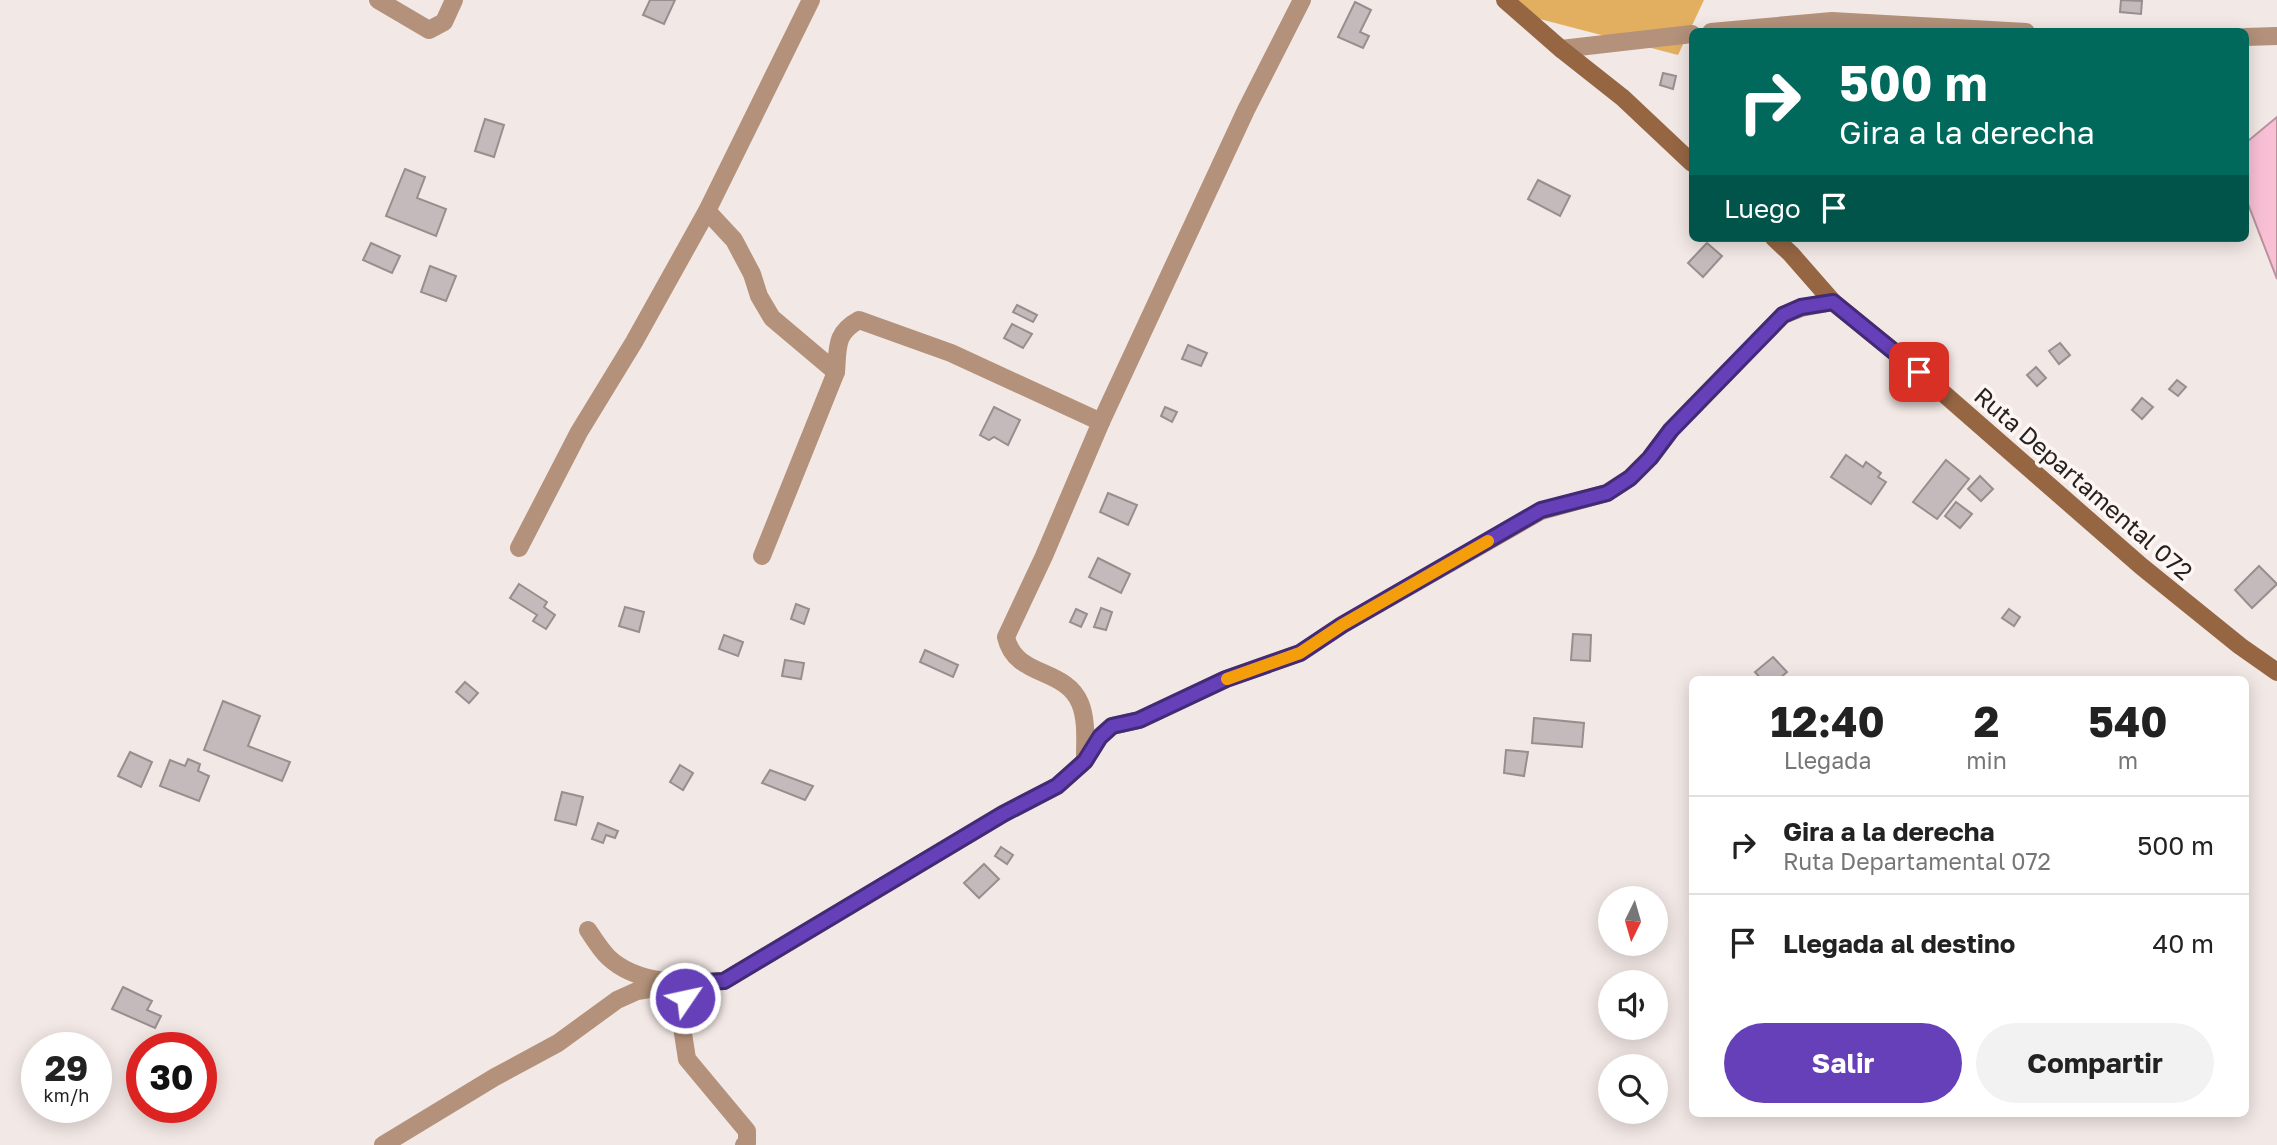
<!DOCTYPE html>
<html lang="es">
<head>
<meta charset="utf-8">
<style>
  :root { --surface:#fff; --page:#f2f2f2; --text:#222; --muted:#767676; --line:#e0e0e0; --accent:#6640b8 }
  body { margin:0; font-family:"Golos Text",sans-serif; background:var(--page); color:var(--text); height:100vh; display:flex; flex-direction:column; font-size:26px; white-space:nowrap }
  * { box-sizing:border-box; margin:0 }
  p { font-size:23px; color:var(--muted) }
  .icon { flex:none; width:38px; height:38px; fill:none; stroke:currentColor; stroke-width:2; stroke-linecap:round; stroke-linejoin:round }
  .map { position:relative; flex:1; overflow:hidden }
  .details { position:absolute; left:1689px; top:676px; width:560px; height:441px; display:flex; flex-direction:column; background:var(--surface); border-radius:10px; box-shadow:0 4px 18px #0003 }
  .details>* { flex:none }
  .hud { position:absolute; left:1689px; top:28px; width:560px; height:214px; border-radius:10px; box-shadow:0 4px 18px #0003; background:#00695c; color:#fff; overflow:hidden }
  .needle { width:46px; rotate:185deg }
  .buttons { position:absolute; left:1598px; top:886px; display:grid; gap:14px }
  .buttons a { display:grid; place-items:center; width:70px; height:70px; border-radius:50%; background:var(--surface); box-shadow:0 4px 18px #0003; font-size:35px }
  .speed { position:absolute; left:21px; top:1032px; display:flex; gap:14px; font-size:35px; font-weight:700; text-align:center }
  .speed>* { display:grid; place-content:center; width:91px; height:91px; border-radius:50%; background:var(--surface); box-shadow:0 4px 18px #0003; line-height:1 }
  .speed small { font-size:18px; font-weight:400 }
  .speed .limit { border:10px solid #d22; background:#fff; color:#111 }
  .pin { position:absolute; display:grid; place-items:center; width:60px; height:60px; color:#fff; margin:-30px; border-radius:14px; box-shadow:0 4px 10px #0006 }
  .me { position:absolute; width:77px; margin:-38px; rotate:56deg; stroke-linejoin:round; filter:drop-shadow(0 0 5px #0008) }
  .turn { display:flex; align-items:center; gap:24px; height:147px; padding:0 35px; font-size:32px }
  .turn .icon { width:91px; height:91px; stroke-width:2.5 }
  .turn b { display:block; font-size:49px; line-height:60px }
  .then { display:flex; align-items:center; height:66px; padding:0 35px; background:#0003; gap:14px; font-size:26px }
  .eta { display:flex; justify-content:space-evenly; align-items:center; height:119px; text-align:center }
  .eta b { font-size:42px; font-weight:700; line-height:49px }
  .primary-button { display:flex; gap:14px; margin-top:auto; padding:14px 35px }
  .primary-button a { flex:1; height:80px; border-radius:42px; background:var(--accent); color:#fff; font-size:28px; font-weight:700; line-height:80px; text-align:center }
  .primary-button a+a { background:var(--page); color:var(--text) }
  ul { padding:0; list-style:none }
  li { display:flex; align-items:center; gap:21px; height:98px; padding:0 35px; border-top:2px solid var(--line) }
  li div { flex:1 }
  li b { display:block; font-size:26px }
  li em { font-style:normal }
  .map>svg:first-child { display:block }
  .green { fill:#e2ae5f }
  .water { fill:#f9c0d5; stroke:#ba919f; stroke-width:2 }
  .building { fill:#c5babb; stroke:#988e8e; stroke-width:2 }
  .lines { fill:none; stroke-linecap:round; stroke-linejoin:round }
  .street { stroke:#b3917a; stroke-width:18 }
  .secondary { stroke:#966643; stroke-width:18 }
  .route-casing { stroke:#422a78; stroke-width:18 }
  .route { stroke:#6640b8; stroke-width:12 }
  .slow { stroke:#f59e0b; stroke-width:12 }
  .labels { text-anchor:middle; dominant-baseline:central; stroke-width:7; stroke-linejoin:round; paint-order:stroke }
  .street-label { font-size:24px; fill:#262221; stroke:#fef6f3 }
</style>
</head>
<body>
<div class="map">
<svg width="2277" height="1145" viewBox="0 0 2277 1145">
  <rect width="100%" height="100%" fill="#f2e8e5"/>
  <path class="green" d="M 1519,0 L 1704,0 L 1678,55 L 1536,18 Z"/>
  <path class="water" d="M 2277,117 L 2277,279 L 2245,196 L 2245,153 L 2248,141 Z"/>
  <g class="building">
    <path d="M 650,0 L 675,0 L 664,24 L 643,15 Z"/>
    <path d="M 2121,0 L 2142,1 L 2141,14 L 2120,12 Z"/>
    <path d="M 1355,2 L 1371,10 L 1360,32 L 1369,36 L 1363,48 L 1338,37 Z"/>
    <path d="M 1663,73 L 1676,76 L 1673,89 L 1660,85 Z"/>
    <path d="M 485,119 L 504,125 L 494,157 L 475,151 Z"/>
    <path d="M 405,169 L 425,177 L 417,198 L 446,209 L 436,236 L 386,216 Z"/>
    <path d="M 1538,180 L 1570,196 L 1560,216 L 1528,199 Z"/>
    <path d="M 371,243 L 400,256 L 392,273 L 363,260 Z"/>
    <path d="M 1707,243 L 1722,256 L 1703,277 L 1688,263 Z"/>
    <path d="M 430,266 L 456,276 L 446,301 L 421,292 Z"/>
    <path d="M 1017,305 L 1037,315 L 1033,322 L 1013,312 Z"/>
    <path d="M 1012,324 L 1032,334 L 1023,348 L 1004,338 Z"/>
    <path d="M 2060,343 L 2070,355 L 2059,364 L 2049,351 Z"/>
    <path d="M 1188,345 L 1207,353 L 1201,366 L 1182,359 Z"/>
    <path d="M 2036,367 L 2046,378 L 2037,386 L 2027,375 Z"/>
    <path d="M 2177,380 L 2186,387 L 2178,396 L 2169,389 Z"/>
    <path d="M 2142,398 L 2153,407 L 2142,419 L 2132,410 Z"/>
    <path d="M 994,407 L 1020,420 L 1008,445 L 994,437 L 989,440 L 980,435 Z"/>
    <path d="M 1165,407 L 1177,412 L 1172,422 L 1161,416 Z"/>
    <path d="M 1846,455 L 1863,467 L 1866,462 L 1881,473 L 1878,477 L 1886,482 L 1871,504 L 1831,477 Z"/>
    <path d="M 1946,460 L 1969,479 L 1937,519 L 1913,502 Z"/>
    <path d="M 1980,476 L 1993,489 L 1981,501 L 1968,489 Z"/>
    <path d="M 1108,493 L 1137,505 L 1128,525 L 1100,512 Z"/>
    <path d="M 1956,502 L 1972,514 L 1960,528 L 1945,516 Z"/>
    <path d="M 1098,558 L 1130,574 L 1121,593 L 1089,577 Z"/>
    <path d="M 2259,566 L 2277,584 L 2252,608 L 2235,590 Z"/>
    <path d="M 519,584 L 547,602 L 544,607 L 555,615 L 546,629 L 533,621 L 537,615 L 510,598 Z"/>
    <path d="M 796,604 L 809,609 L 804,624 L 791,619 Z"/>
    <path d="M 625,607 L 644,612 L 639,632 L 619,626 Z"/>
    <path d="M 1101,608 L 1112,612 L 1106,630 L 1094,627 Z"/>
    <path d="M 1076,609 L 1087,614 L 1081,627 L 1070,622 Z"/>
    <path d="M 2009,609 L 2020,617 L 2014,626 L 2002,618 Z"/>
    <path d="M 1573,634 L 1591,635 L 1590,661 L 1571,660 Z"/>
    <path d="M 724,635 L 743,642 L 738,656 L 719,649 Z"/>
    <path d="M 925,650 L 958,665 L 953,677 L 920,662 Z"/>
    <path d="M 1773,657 L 1787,672 L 1779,679 L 1761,679 L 1755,672 Z"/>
    <path d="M 785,660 L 804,663 L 801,679 L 782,676 Z"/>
    <path d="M 465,682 L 478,693 L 469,703 L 456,692 Z"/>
    <path d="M 223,701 L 260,716 L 248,746 L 290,762 L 282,781 L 204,750 Z"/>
    <path d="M 1534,718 L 1584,723 L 1582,747 L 1532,743 Z"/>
    <path d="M 1506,750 L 1528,752 L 1524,776 L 1504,773 Z"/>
    <path d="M 130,752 L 152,762 L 141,787 L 118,776 Z"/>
    <path d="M 188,759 L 200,764 L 198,771 L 209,776 L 199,801 L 160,786 L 170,760 L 185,766 Z"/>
    <path d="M 680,765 L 693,773 L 683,790 L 670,782 Z"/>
    <path d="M 770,770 L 813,786 L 805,800 L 762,783 Z"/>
    <path d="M 562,792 L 583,797 L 576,825 L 555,820 Z"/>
    <path d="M 598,823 L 618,831 L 615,838 L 606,835 L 603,843 L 592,839 Z"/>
    <path d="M 1001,847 L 1013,855 L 1007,864 L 995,856 Z"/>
    <path d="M 984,864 L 999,879 L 979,898 L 964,883 Z"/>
    <path d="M 123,987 L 152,1001 L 147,1010 L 161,1016 L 155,1028 L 112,1009 Z"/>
  </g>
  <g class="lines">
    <g class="street">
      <path d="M 378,0 L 429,30 L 444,22 L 454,0"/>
      <path d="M 1711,32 L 1832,21 L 2026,32"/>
      <path d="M 2245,37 L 2277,36"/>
      <path d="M 1561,49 L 1692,34"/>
      <path d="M 707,211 L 734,240 L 752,274 L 759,296 L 772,318 L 836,372"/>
      <path d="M 519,548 L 579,432 L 634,342 L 707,211 L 811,0"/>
      <path d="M 762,556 L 836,372 C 838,347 835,333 859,320 L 951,353 L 1101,422"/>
      <path d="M 1085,758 C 1085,740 1087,720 1080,703 C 1065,667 1015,678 1006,637 L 1044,556 L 1101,422 L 1246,110 L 1302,0"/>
      <path d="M 588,930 C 594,939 600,949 608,957 C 637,985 686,984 724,981 L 1003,814 L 1057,786 L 1085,761 L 1099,737 L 1112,726 L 1139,720 L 1226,679 L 1300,653 L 1342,625 L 1541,511 L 1607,493 L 1630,478 L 1650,458 L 1671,430 L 1783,315 L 1801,308 L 1833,302"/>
      <path d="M 383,1145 L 495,1077 L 558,1043 L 617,1000 L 637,991 L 688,983 L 682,1012 L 682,1027 L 687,1059 L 747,1131 L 747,1143 L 744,1145"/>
    </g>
    <g class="secondary">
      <path d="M 1505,0 L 1561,49 L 1623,98 L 1692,163"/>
      <path d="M 1774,238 L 1791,254 L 1833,302 L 1919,372 L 2141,566 L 2240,646 L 2277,672"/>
    </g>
  </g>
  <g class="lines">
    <g class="route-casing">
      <path id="route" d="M 685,998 L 688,983 L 724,981 L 1003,814 L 1057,786 L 1085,761 L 1100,737 L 1112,726 L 1139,720 L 1226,679 L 1300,653 L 1342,625 L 1541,510 L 1607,493 L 1630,478 L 1650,458 L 1671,430 L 1783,315 L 1801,307 L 1833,302 L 1919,372"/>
    </g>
    <use href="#route" class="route"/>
    <path class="slow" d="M 1227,679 L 1300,653 L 1342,625 L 1488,541"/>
  </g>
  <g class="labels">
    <g class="street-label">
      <text transform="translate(2084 483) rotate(41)">Ruta Departamental 072</text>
    </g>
  </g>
</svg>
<div class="buttons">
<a><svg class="needle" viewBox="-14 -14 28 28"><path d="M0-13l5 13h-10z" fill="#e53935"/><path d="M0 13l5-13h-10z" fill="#767676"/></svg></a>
<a><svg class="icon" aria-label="sound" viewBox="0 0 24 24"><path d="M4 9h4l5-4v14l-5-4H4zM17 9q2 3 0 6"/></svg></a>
<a><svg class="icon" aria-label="search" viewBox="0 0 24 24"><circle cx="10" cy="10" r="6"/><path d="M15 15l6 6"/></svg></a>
</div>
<div class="speed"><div>29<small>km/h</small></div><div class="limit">30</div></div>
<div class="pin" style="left:1919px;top:372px;background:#d93025"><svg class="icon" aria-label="arrive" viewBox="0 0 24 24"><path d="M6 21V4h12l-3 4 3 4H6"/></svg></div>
<svg class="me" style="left:685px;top:998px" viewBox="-20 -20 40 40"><circle r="17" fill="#6640b8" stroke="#fff" stroke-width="3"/><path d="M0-11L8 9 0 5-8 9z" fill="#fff"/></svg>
<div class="hud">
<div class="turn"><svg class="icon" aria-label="right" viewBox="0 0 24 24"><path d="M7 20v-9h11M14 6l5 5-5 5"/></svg><div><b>500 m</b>Gira a la derecha</div></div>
<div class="then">Luego<svg class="icon" aria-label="arrive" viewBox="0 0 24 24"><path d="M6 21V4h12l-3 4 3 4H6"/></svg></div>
</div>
<section class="details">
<div class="eta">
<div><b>12:40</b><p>Llegada</p></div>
<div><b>2</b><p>min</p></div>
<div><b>540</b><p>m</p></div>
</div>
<ul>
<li><svg class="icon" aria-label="right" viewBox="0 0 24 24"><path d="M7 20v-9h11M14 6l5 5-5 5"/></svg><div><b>Gira a la derecha</b><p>Ruta Departamental 072</p></div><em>500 m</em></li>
<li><svg class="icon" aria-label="arrive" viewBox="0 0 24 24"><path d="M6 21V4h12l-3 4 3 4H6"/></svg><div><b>Llegada al destino</b></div><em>40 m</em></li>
</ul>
<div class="primary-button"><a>Salir</a><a>Compartir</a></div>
</section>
</div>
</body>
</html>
